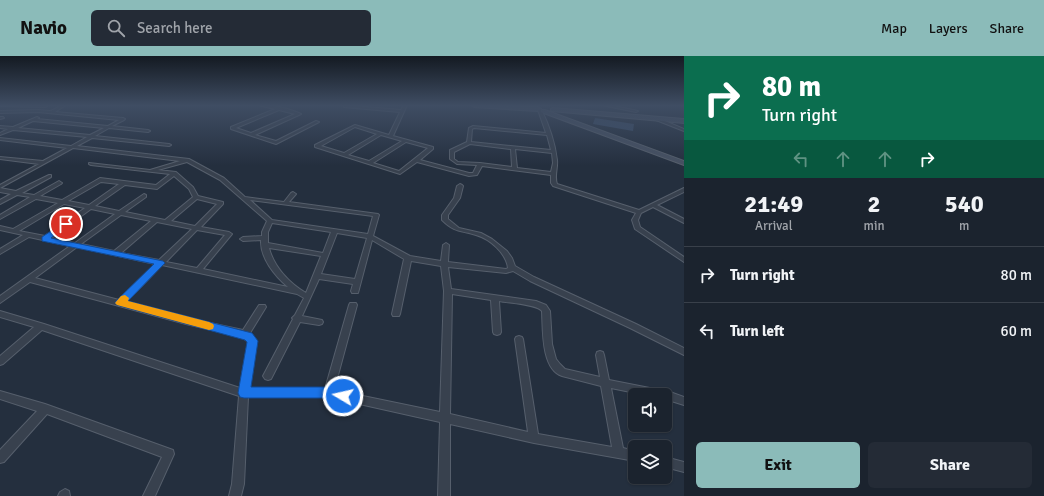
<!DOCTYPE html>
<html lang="en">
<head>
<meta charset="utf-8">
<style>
  :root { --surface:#1b232e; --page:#242b36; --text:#f1f3f6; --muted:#a0a4aa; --line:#39404a; --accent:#8bbbb9 }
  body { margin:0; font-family:Signika,sans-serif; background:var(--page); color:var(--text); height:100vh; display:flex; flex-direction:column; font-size:15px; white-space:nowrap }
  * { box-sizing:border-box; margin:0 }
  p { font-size:13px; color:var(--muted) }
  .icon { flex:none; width:22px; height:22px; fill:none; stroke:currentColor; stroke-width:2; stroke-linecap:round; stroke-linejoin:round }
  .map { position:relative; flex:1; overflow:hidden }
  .side { display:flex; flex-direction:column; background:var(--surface); width:360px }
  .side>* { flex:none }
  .guide { background:#0b6e4f; color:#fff; overflow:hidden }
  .controls { position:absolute; left:628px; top:332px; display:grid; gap:8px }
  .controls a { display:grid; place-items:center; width:44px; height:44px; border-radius:6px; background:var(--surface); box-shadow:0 1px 3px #0004,0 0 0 1px var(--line); font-size:20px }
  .pin { position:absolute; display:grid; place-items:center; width:34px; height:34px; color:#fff; margin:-17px; border:2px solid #fff; border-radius:50%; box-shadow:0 1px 4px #0007 }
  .me { position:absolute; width:44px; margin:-22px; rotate:279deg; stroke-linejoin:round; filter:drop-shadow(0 0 3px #0008) }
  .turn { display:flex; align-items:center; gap:14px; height:84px; padding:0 12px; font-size:18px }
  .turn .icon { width:52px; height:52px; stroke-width:2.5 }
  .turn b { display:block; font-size:28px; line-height:34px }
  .lanes { display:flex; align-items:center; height:38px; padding:0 12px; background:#0003; justify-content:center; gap:20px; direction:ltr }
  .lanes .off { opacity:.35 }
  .eta { display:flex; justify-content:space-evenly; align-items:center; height:68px; text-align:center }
  .eta b { font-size:24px; font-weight:700; line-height:28px }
  .action { display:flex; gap:8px; margin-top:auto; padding:8px 12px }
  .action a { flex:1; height:46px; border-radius:6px; background:var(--accent); color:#111; font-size:16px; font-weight:700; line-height:46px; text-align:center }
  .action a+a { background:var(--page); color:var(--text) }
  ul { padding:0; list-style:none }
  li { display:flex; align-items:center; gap:12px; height:56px; padding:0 12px; border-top:1px solid var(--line) }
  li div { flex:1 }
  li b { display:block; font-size:15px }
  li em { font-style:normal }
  header { display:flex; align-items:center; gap:24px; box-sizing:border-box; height:56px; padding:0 20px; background:var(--accent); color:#111 }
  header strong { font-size:19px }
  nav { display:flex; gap:22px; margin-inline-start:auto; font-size:14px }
  .search { width:280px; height:36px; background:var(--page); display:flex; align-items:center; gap:10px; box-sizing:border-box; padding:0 14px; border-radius:6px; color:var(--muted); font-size:15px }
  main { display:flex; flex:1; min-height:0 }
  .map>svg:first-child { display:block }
  .water { fill:#394c67 }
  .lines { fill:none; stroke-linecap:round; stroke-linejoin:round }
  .street-casing { stroke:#565f6c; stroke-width:2 }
  .secondary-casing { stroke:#565f6c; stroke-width:2 }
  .street { fill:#38414e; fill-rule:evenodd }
  .secondary { fill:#465061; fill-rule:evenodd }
  .route { fill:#1a73e8; stroke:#114b97 }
  .slow { fill:#f59e0b }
</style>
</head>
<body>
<header>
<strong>Navio</strong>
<div class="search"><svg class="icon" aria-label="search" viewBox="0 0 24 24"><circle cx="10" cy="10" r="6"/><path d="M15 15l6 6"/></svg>Search here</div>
<nav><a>Map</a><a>Layers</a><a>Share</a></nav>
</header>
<main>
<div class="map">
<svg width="684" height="440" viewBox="0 0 684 440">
  <rect width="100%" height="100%" fill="#242f3e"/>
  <path class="water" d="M 595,62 L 634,68 L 633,75 L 593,68 Z"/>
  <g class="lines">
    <g class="street-casing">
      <g id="street">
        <path d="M 0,49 L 45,49 L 47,50 L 45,51 L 1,50 Z"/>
        <path d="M 62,49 L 66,49 L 55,56 L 123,62 L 125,63 L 124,64 L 112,70 L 148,74 L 150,75 L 148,76 L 109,72 L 95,80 L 169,88 L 171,89 L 169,90 L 92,82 L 77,90 L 189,103 L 224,122 L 245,141 L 284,146 L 291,137 L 293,136 L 296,138 L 289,146 L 378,158 L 379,159 L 373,180 L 410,200 L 441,205 L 443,189 L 446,187 L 449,189 L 448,206 L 506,213 L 508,212 C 506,197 490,183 476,179 C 461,174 455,177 442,164 L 442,159 L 454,142 L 457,130 L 460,128 L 462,129 L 463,130 L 460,142 L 448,159 L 448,163 L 459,172 L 481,177 L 492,183 L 507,195 L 512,202 L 515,210 L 534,221 L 636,268 L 684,292 L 684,299 L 630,272 L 530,225 L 513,215 L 506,217 L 448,211 L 451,233 L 536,245 L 546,249 L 550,255 L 552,288 L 556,303 L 560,308 L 565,313 L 600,321 L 596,299 L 597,296 L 600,295 L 603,296 L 604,299 L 609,324 L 670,336 L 684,341 L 684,349 L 665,343 L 665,339 L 645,339 L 611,332 L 623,392 L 635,395 L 635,405 L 534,387 L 450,368 L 450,440 L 438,440 L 440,366 L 328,341 L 248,341 L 244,428 L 241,440 L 229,440 L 232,428 L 239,340 L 42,274 L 3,308 L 0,309 L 0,300 L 34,271 L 0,261 L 0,255 L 44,268 L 240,332 L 248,286 L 242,281 L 186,268 L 30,226 L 0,247 L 0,240 L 70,190 L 29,181 L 0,198 L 0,193 L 23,179 L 0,174 L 0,170 L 13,173 L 58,147 L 36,143 L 0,163 L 0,159 L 30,141 L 17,139 L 0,148 L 0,144 L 11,138 L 0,136 L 0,129 L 39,108 L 0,103 L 0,101 L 43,105 L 67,92 L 0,84 L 0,82 L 71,90 L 87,81 L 13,74 L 0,79 L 0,77 L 8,73 L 0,72 L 0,70 L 13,71 L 37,61 L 39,62 L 37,63 L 108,70 L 119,64 L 38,56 L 0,57 L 0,55 L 38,54 L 51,55 ZM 33,65 L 104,72 L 90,79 L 18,72 ZM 73,92 L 180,105 L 150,114 L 89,107 L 89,108 L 91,109 L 170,118 L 156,129 L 100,122 L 62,144 L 40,140 L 61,128 L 62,127 L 59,125 L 34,139 L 22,137 L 51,121 L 51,119 L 49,119 L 16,135 L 0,132 ZM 187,106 L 220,124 L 267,165 L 262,176 L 262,180 L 243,181 L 240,183 L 243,185 L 261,184 C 260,202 275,220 288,231 L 203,213 L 232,178 L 229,176 L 201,171 L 223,148 L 223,146 L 198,140 L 193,131 L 176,116 L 158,114 ZM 174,120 L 189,133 L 193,141 L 165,164 L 125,156 L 146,141 L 146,139 L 144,138 L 119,155 L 95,150 L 125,129 L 157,133 ZM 101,126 L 119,128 L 89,149 L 68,145 ZM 197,143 L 217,148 L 195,170 L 171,165 ZM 250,144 L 373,160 L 368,178 L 272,164 ZM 64,148 L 85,152 L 45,180 L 19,175 ZM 91,153 L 115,158 L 75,187 L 51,182 ZM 121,159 L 151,165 L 114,195 L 81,188 ZM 157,166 L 192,173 L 159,204 L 121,197 ZM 272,167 L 331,176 L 323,197 L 268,187 L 268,176 ZM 197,174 L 225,179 L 197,212 L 166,206 ZM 337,177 L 367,182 L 355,223 L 321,218 ZM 372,184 L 404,203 L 392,258 L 393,260 L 399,260 L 400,258 L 411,205 L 441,210 L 444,235 L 440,356 L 334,334 L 357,249 L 356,247 L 350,247 L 349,249 L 325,333 L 249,333 L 256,285 L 250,277 L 266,251 L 265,249 L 259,249 L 243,274 L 186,262 L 126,246 L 162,209 L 297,238 L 304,242 L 295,259 L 292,262 L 293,263 L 263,320 L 265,323 L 268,324 L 271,323 L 300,266 L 319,269 L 322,268 L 323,266 L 322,264 L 302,260 L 319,223 L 353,228 L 351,235 L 352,237 L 358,237 ZM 77,191 L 155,208 L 119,244 L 35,222 ZM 269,192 L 321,200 L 306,237 C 289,227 274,211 269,192 ZM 452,238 L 491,244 L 493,276 L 494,278 L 497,279 L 500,278 L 501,276 L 499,245 C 509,247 536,248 542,255 C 543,273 541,313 562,320 L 601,330 L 612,391 L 538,378 L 523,283 L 522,281 L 519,280 L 516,281 L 515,283 L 528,376 L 450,358 Z"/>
        <path d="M 258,49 C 270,48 291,53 301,58 L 255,79 L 276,85 L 316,65 L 319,66 L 276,88 L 231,73 L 231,71 L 275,53 ZM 279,54 L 295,58 L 251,77 L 236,72 Z"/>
        <path d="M 343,49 L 401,54 L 403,49 L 407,49 L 393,80 L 433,91 L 433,93 L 420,104 L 469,117 L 473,117 L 477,109 L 457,108 L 450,103 L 450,94 L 467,86 L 469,72 L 473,70 L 546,77 L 538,54 L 541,53 C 549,69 555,87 557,104 C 558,112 554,120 557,128 L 639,154 L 684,132 L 684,136 L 657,149 L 684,163 L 684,167 L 653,151 L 641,157 L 638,164 L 640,171 L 684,201 L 684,206 L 635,173 L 632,164 L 636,157 L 553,130 L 551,127 L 551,119 L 482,110 L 477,119 L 469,120 L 417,106 L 400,118 L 315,91 L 315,89 L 355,69 L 389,79 L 400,56 L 344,51 ZM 355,71 L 377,78 L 344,97 L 321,90 ZM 474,72 L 547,79 L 551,94 L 471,86 L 472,73 ZM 381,79 L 402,85 L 369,105 L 348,99 ZM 406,86 L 428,92 L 399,115 L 373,107 ZM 470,88 L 511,93 L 512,111 L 480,107 L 458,106 L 454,103 L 454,96 ZM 515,93 L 552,97 L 553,107 L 551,116 L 517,112 Z"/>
        <path d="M 526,49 L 531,49 L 529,50 Z"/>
        <path d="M 602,49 L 609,49 L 638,55 L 636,56 Z"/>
        <path d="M 0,61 L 3,61 L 4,62 L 0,63 Z"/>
        <path d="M 656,62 L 658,62 L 684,73 L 684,75 L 656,64 Z"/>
        <path d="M 0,335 L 45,348 L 173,394 L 174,398 L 155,440 L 143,440 L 162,401 L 47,358 L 4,406 L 0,407 L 0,394 L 37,355 L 0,343 Z"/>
        <path d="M 665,401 L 684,406 L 684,416 L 665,411 Z"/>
        <path d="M 65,433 L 69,435 L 70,440 L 58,440 L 60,436 Z"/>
      </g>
    </g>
    <g class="secondary-casing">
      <g id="secondary">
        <path d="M 471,49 L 538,51 L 541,53 L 538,55 L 474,51 Z"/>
        <path d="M 553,52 L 684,63 L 684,67 L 551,55 L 551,53 Z"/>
        <path d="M 541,54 L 545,54 L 684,105 L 684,109 L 541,56 Z"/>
      </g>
    </g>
    <use href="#street" class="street"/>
    <use href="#secondary" class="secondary"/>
  </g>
  <linearGradient id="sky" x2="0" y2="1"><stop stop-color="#141a22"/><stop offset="0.45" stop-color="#3f4d63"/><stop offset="1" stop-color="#3f4d63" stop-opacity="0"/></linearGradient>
  <rect width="684" height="110" fill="url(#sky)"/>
  <path class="route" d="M 66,165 L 69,166 L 69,169 L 51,182 L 163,205 L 165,207 L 163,209 L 128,245 L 252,277 L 258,285 L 251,331 L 328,331 L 347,336 L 349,340 L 347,344 L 343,346 L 328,342 L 244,342 L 240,341 L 238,337 L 247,286 L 245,284 L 117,249 L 115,247 L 117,244 L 154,208 L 42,185 L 42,181 Z"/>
  <path class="slow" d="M 125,239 L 129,242 L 128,245 L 209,266 L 213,268 L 214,270 L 213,273 L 209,274 L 117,249 L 115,247 L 121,240 Z"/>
</svg>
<div class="controls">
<a><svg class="icon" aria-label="sound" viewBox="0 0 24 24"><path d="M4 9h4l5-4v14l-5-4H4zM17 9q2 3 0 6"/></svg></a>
<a><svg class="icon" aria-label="layers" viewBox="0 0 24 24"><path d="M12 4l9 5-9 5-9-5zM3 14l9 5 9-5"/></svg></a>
</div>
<div class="pin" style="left:66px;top:168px;background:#d93025"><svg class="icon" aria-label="arrive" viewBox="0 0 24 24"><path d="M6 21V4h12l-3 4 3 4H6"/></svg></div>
<svg class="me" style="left:343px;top:340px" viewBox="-20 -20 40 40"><circle r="17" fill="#1a73e8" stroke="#fff" stroke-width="3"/><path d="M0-11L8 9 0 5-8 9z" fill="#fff"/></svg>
</div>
<section class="side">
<div class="guide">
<div class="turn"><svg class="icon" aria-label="right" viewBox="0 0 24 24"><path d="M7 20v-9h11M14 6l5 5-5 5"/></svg><div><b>80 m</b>Turn right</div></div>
<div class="lanes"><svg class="icon off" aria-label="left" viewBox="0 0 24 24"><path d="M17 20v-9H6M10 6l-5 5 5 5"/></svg><svg class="icon off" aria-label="ahead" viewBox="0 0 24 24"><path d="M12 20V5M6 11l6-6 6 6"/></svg><svg class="icon off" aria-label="ahead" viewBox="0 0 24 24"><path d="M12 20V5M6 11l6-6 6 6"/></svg><svg class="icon" aria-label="right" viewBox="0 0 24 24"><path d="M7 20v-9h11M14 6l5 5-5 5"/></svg></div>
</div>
<div class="eta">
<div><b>21:49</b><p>Arrival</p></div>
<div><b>2</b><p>min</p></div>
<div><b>540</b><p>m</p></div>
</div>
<ul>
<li><svg class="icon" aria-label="right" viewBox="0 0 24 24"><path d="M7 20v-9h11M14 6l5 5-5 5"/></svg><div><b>Turn right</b></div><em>80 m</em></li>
<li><svg class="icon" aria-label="left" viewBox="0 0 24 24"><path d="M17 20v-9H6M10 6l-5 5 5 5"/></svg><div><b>Turn left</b></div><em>60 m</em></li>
</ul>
<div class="action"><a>Exit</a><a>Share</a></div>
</section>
</main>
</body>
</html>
